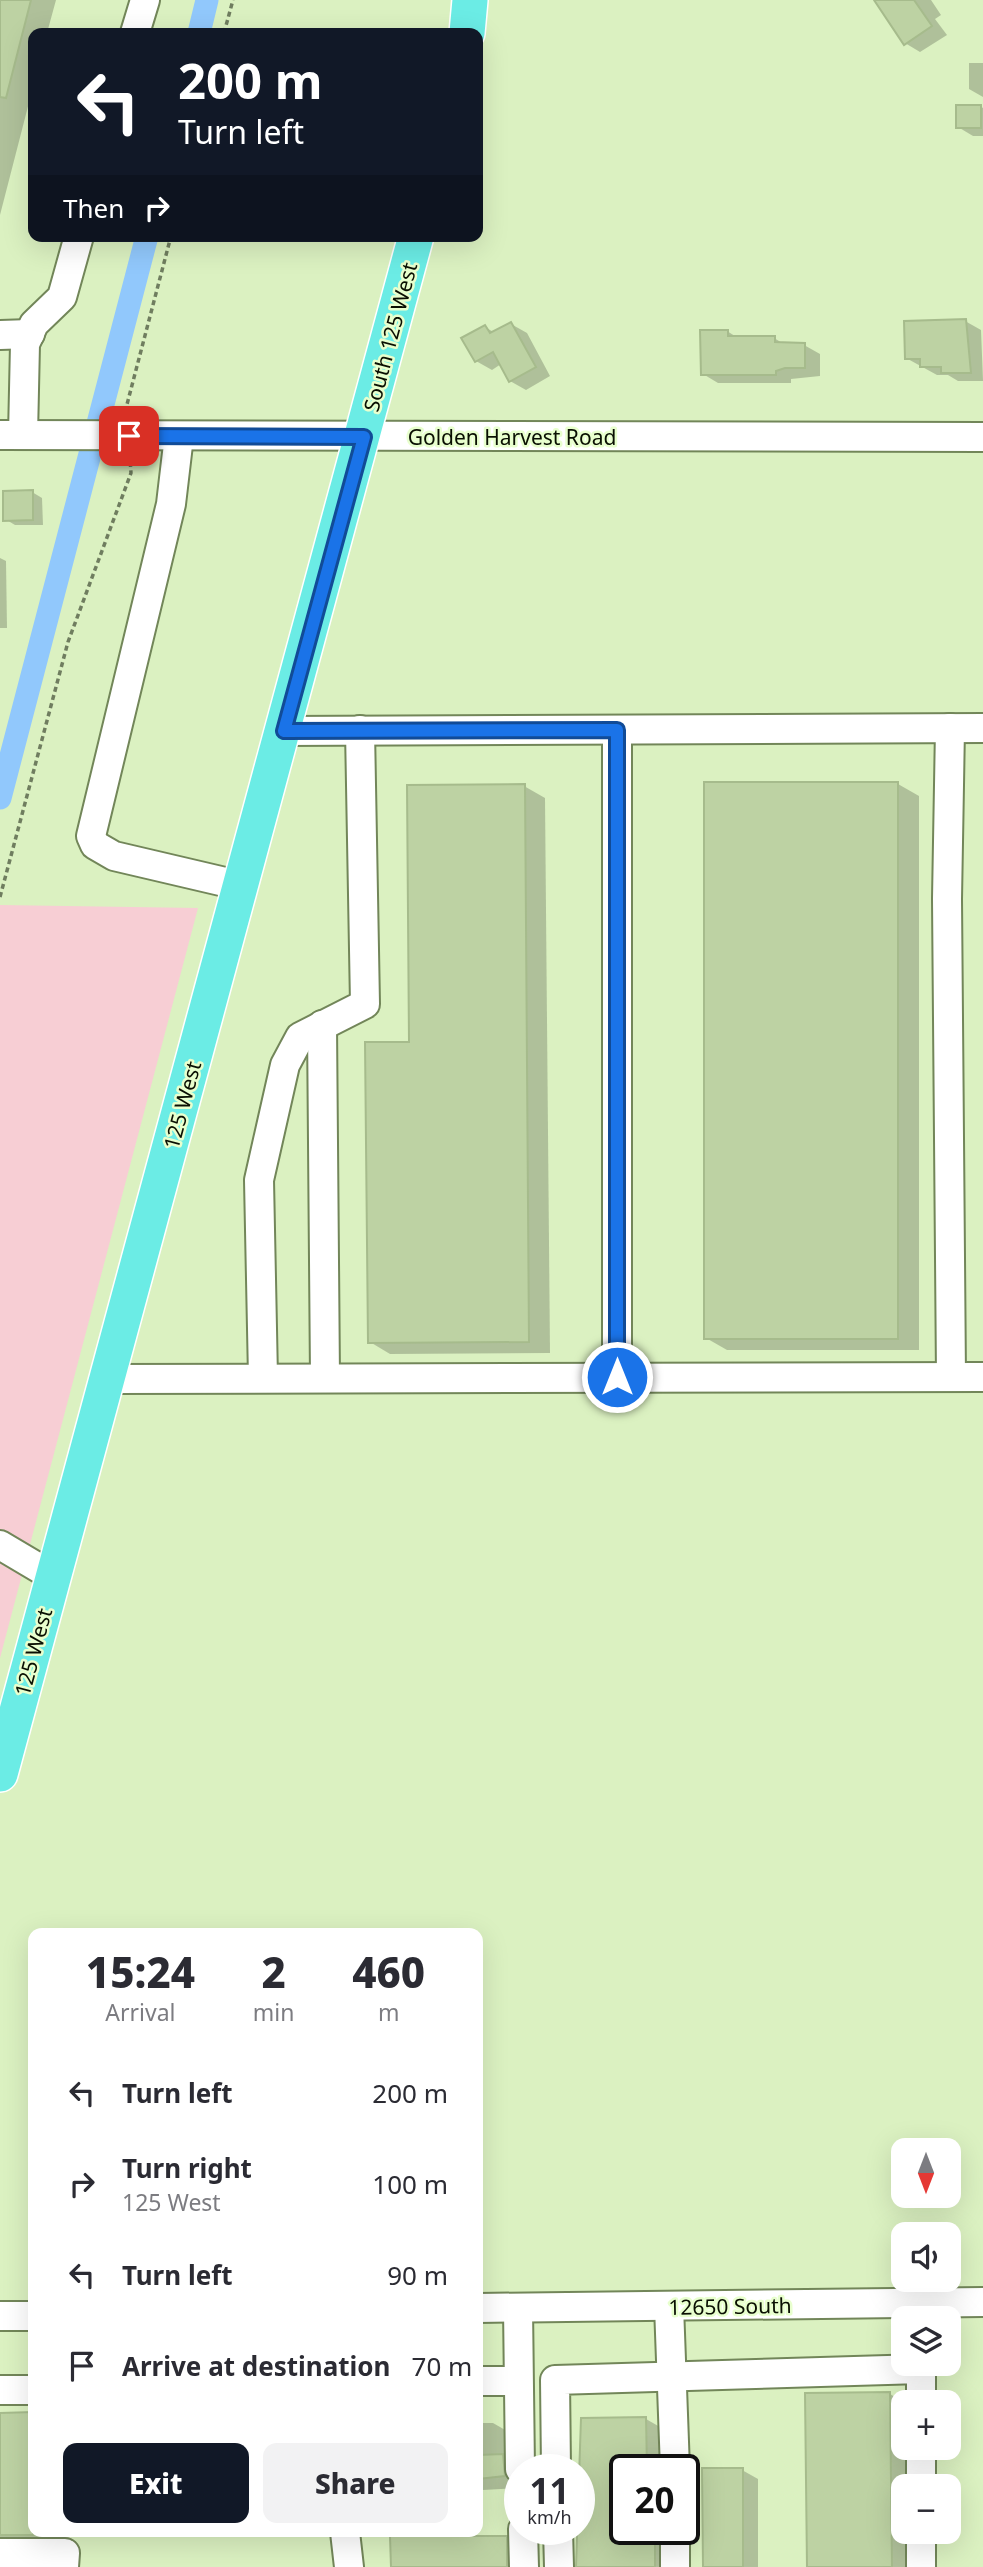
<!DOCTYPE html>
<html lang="en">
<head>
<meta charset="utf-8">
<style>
  :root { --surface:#fff; --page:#f2f2f3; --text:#2b2b33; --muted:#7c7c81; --accent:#111827 }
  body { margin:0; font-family:"Noto Sans",sans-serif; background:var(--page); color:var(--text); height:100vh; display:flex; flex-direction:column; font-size:26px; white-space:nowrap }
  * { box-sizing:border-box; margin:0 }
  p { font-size:23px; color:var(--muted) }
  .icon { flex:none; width:38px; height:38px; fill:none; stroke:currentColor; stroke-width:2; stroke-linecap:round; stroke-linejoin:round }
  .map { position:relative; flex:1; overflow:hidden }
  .panel { position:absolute; left:28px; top:1928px; width:455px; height:609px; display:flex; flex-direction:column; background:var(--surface); border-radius:14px; box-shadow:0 7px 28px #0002 }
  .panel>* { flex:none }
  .guide { position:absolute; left:28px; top:28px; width:455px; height:214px; border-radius:14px; box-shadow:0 7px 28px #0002; background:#111827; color:#fff; overflow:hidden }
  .needle { width:46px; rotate:180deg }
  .controls { position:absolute; left:891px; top:2138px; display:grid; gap:14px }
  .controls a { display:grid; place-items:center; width:70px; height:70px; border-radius:14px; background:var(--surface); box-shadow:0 7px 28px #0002; font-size:35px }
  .speed { position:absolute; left:504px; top:2454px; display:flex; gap:14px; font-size:35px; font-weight:700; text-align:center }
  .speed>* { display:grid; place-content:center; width:91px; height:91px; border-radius:50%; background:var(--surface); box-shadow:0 7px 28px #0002; line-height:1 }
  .speed small { font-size:18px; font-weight:400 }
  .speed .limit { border:4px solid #111; border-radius:10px; background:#fff; color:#111 }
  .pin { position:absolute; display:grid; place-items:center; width:60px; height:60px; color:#fff; margin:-30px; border-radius:14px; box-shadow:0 4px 10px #0006 }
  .me { position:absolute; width:77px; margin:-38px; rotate:0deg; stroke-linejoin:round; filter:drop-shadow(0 0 5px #0008) }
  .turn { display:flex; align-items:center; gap:24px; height:147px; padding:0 35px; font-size:32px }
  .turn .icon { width:91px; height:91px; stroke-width:2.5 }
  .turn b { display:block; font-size:49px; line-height:60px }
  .then { display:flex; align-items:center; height:66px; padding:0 35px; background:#0003; gap:14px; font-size:26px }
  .eta { display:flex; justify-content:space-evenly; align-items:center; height:119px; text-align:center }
  .eta b { font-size:42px; font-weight:800; line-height:49px }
  .action { display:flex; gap:14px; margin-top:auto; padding:14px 35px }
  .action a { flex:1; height:80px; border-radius:14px; background:var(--accent); color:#fff; font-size:28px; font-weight:800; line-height:80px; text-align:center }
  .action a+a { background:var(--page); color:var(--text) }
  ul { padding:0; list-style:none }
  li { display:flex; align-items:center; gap:21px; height:91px; padding:0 35px }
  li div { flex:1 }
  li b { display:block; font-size:26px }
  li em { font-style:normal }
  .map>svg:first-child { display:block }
  .green { fill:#f7ced4 }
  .shadow { fill:#0003 }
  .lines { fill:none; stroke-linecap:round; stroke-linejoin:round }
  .canal { stroke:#91c8fc; stroke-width:23 }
  .building { fill:#bdd2a3; stroke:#a6bb8c; stroke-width:2 }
  .minor-casing { stroke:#728659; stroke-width:32 }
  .major-casing { stroke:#fff; stroke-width:38 }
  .path { stroke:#6f7d5f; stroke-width:3.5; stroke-dasharray:5 3.5; stroke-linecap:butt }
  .minor { stroke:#fff; stroke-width:28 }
  .major { stroke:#6bece5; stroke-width:35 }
  .route-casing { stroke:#114b97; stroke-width:18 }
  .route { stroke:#1a73e8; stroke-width:12 }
  .labels { text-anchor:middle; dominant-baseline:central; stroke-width:5; stroke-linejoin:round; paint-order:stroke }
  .street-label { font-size:21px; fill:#090f02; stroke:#e8ffce }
</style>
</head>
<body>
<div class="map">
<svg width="983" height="2567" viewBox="0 0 983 2567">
  <rect width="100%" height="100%" fill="#dbf1c1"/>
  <path class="green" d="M 0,905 L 198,908 L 0,1658 Z"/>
  <g class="shadow">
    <path d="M 0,0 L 56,0 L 47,33 L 33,33 L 33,87 L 0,215 Z"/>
    <path d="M 876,0 L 931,0 L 941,15 L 935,19 L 947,35 L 920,52 L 905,43 Z"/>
    <path d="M 983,49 L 983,97 L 969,89 L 969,63 L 983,63 Z"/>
    <path d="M 980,106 L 983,108 L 983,136 L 973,136 L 958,127 Z"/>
    <path d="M 965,321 L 981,330 L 983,381 L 958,381 L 948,375 L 937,375 L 906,358 Z"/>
    <path d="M 511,324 L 527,333 L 550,376 L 526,390 L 510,381 L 501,364 L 492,370 L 476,361 L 485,327 L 495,333 Z"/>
    <path d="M 727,331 L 738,338 L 774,338 L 784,344 L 804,345 L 820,354 L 820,376 L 791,379 L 791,383 L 718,383 L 703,374 Z"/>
    <path d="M 32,492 L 42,498 L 43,525 L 15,525 L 5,519 Z"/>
    <path d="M 0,558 L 6,561 L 7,628 L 0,628 Z"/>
    <path d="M 898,784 L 919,796 L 919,1350 L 727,1350 L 706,1338 Z"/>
    <path d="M 524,786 L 545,798 L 550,1353 L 390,1354 L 370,1342 L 411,1044 Z"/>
    <path d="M 890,2394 L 905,2403 L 903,2448 L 911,2448 L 911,2487 L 903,2487 L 903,2532 L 912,2532 L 912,2567 L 808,2567 Z"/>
    <path d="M 33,2414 L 33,2532 L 65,2532 L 65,2545 L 0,2547 L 0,2415 Z"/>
    <path d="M 646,2419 L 667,2431 L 667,2469 L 625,2469 L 625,2529 L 675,2529 L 675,2567 L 576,2567 L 576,2529 L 579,2529 Z"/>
    <path d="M 478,2423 L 493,2423 L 514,2435 L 520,2488 L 483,2490 L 478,2487 Z"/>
    <path d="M 742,2470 L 758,2479 L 758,2567 L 705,2567 Z"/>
    <path d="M 506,2537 L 527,2549 L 527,2567 L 392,2567 Z"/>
  </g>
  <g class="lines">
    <g class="canal">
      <path d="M 199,33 L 207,0"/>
      <path d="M 0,798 L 147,236"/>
    </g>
  </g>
  <g class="building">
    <path d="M 0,0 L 31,0 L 6,98 L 0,97 Z"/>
    <path d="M 874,0 L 914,0 L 932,26 L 904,45 Z"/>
    <rect x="956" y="105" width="25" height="23"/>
    <path d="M 966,319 L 971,373 L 941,373 L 941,367 L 920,367 L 920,359 L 905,359 L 904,321 Z"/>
    <path d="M 511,322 L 536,367 L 509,382 L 493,352 L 475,362 L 461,338 L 485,325 L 490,333 Z"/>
    <path d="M 700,330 L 728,330 L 728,336 L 775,336 L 775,342 L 805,343 L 805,368 L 785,368 L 776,371 L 776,375 L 701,375 Z"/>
    <path d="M 33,490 L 33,520 L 3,521 L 3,491 Z"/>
    <rect x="704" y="782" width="194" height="557"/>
    <path d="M 525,784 L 529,1342 L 368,1343 L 365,1042 L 409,1042 L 407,785 Z"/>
    <path d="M 890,2392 L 892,2567 L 807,2567 L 805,2393 Z"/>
    <path d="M 33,2412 L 33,2535 L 0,2535 L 0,2413 Z"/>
    <path d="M 646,2417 L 647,2469 L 625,2469 L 625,2529 L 655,2529 L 655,2567 L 576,2567 L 581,2418 Z"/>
    <path d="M 503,2454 L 505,2476 L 478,2479 L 478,2455 Z"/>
    <path d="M 702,2468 L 743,2468 L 743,2567 L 703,2567 Z"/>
    <path d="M 390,2536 L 507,2536 L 507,2567 L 391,2567 Z"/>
  </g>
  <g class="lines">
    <g class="minor-casing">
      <g id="minor">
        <path d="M 135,33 L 145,0"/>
        <path d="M 0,335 L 30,334"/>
        <path d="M 0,435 L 983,437"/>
        <path d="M 23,435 L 25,344 L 34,324 L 62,297 L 79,236"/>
        <path d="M 179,436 L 171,504 L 91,836 L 95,845 L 114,856 L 242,886"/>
        <path d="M 950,728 L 947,899 L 951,1377"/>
        <path d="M 617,730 L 617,1377"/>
        <path d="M 284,731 L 983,728"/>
        <path d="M 322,1025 L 325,1378"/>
        <path d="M 263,1378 L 259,1180 L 285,1065 L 300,1037 L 365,1004 L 360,730"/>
        <path d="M 108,1379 L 983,1377"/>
        <path d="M 0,1545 L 54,1577"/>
        <path d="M 669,2306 L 675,2469"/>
        <path d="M 478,2308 L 983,2302"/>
        <path d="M 518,2308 L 520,2469"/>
        <path d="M 0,2316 L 33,2316"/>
        <path d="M 478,2381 L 518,2381"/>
        <path d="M 0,2390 L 33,2390"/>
        <path d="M 921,2448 L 921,2487"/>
        <path d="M 556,2469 L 555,2380 L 921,2369 L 921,2403"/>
        <path d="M 523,2529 L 524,2567"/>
        <path d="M 558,2529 L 559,2567"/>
        <path d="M 345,2532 L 349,2567"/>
        <path d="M 921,2532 L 921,2567"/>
        <path d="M 0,2553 L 65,2553 L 64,2567"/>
        <path d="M 675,2567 L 675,2529"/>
      </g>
    </g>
    <g class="major-casing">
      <g id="major">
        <path d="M 467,33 L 470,0"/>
        <path d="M 0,1774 L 416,236"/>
      </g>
    </g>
    <g class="path">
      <path d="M 224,33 L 233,0"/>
      <path d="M 125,412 L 171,236"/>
      <path d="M 0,897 L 68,642 L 131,473 L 130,458"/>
    </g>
    <use href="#minor" class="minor"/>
    <use href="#major" class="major"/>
  </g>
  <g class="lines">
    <g class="route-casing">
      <path id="route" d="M 129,436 L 364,437 L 284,731 L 617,730 L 617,1377"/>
    </g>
    <use href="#route" class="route"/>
  </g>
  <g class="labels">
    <g class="street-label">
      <text transform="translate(390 337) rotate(-75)">South 125 West</text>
      <text x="512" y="437">Golden Harvest Road</text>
      <text transform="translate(182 1105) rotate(-75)">125 West</text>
      <text transform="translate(33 1652) rotate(-75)">125 West</text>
      <text transform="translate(730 2306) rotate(-1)">12650 South</text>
    </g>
  </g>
</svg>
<div class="controls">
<a><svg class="needle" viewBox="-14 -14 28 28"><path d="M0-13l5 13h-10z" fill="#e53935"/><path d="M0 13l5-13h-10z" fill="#7c7c81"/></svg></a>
<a><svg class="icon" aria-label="sound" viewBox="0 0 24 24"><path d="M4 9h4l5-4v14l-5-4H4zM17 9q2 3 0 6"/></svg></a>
<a><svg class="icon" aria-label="layers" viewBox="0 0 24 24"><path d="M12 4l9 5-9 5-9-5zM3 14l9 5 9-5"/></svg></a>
<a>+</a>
<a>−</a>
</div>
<div class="speed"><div>11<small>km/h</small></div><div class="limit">20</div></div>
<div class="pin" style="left:129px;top:436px;background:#d93025"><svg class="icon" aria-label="arrive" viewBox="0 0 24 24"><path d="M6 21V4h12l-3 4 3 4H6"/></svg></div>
<svg class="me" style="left:617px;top:1377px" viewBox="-20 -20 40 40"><circle r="17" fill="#1a73e8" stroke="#fff" stroke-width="3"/><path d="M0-11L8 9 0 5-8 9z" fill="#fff"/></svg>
<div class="guide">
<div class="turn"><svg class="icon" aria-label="left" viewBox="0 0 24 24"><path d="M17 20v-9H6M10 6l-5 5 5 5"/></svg><div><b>200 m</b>Turn left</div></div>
<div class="then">Then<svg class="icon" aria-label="right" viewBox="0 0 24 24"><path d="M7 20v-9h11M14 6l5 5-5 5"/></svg></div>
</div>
<section class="panel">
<div class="eta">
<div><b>15:24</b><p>Arrival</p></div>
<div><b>2</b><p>min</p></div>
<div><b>460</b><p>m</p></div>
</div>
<ul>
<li><svg class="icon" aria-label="left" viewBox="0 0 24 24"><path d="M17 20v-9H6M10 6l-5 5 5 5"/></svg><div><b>Turn left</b></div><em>200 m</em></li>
<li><svg class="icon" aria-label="right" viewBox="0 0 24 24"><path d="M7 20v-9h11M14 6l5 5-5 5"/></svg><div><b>Turn right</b><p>125 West</p></div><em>100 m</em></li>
<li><svg class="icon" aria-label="left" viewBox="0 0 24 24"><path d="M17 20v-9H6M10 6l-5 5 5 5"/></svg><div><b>Turn left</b></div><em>90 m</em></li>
<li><svg class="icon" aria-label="arrive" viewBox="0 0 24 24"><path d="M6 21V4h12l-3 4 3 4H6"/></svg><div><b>Arrive at destination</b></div><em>70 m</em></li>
</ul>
<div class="action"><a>Exit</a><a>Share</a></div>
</section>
</div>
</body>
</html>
